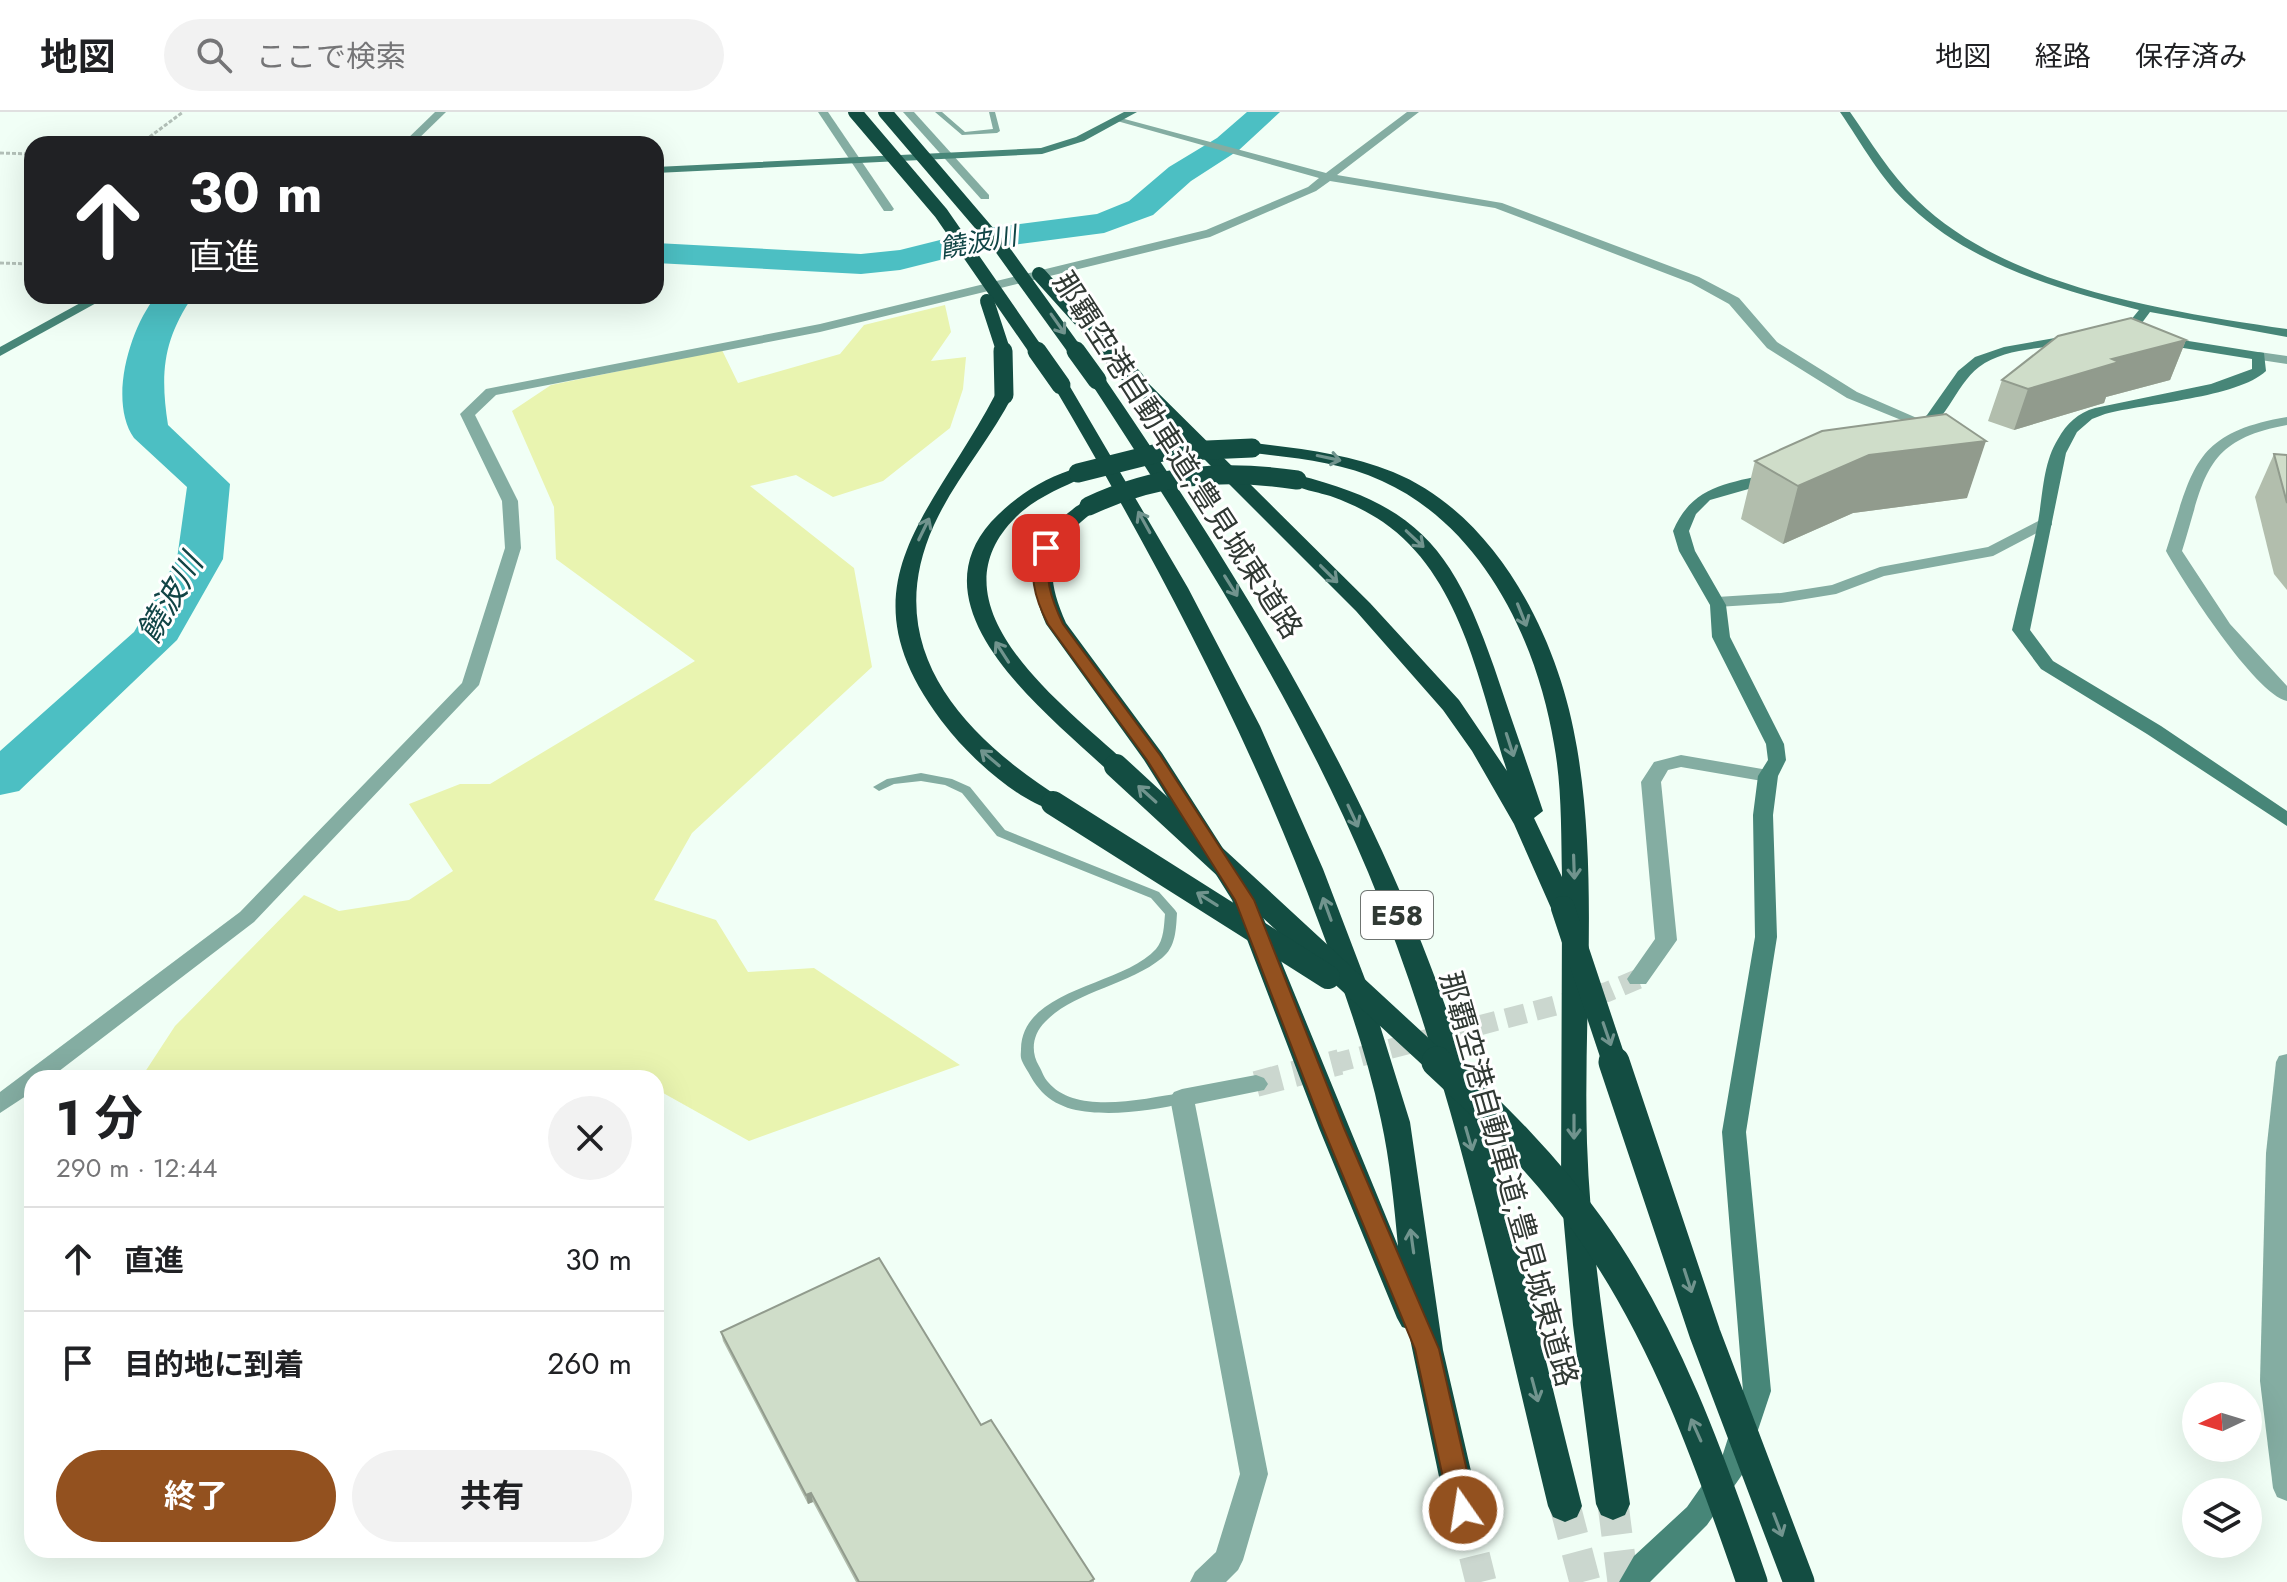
<!DOCTYPE html>
<html lang="ja">
<head>
<meta charset="utf-8">
<style>
  :root { --surface:#fff; --page:#f2f2f2; --text:#202124; --muted:#757577; --line:#e0e0e0; --accent:#93511f }
  body { margin:0; font-family:Jost,"Noto Sans JP",sans-serif; background:var(--page); color:var(--text); height:100vh; display:flex; flex-direction:column; font-size:30px; white-space:nowrap }
  * { box-sizing:border-box; margin:0 }
  p { font-size:26px; color:var(--muted) }
  .icon { flex:none; width:44px; height:44px; fill:none; stroke:currentColor; stroke-width:2; stroke-linecap:round; stroke-linejoin:round }
  .map { position:relative; flex:1; overflow:hidden }
  .panel { position:absolute; left:24px; top:958px; width:640px; height:488px; display:flex; flex-direction:column; background:var(--surface); border-radius:24px; box-shadow:0 8px 32px #0002 }
  .panel>* { flex:none }
  .guide { position:absolute; left:24px; top:24px; width:640px; height:168px; border-radius:24px; box-shadow:0 8px 32px #0002; background:#202124; color:#fff; overflow:hidden }
  .needle { width:52px; rotate:266deg }
  .buttons { position:absolute; left:2182px; top:1270px; display:grid; gap:16px }
  .buttons a { display:grid; place-items:center; width:80px; height:80px; border-radius:50%; background:var(--surface); box-shadow:0 8px 32px #0002; font-size:40px }
  .pin { position:absolute; display:grid; place-items:center; width:68px; height:68px; color:#fff; margin:-34px; border-radius:16px; box-shadow:0 4px 12px #0006 }
  .me { position:absolute; width:88px; margin:-44px; rotate:347deg; stroke-linejoin:round; filter:drop-shadow(0 0 6px #0008) }
  .turn { display:flex; align-items:center; gap:28px; height:168px; padding:0 32px; font-size:36px }
  .turn .icon { width:104px; height:104px; stroke-width:2.5 }
  .turn b { display:block; font-size:56px; line-height:68px }
  .round { display:grid; place-items:center; flex:none; width:84px; height:84px; border-radius:42px; background:var(--page) }
  .overview { display:flex; align-items:center; justify-content:space-between; height:136px; padding:0 32px }
  h1 { font-size:48px; font-weight:700; line-height:60px }
  .cta { display:flex; gap:16px; margin-top:auto; padding:16px 32px }
  .cta a { flex:1; height:92px; border-radius:48px; background:var(--accent); color:#fff; font-size:32px; font-weight:700; line-height:92px; text-align:center }
  .cta a+a { background:var(--page); color:var(--text) }
  ul { padding:0; list-style:none }
  li { display:flex; align-items:center; gap:24px; height:104px; padding:0 32px; border-top:2px solid var(--line) }
  li div { flex:1 }
  li b { display:block; font-size:30px }
  li em { font-style:normal }
  header { display:flex; align-items:center; gap:48px; box-sizing:border-box; height:112px; padding:0 40px; background:var(--surface); border-bottom:2px solid var(--line) }
  header strong { font-size:38px }
  nav { display:flex; gap:44px; margin-inline-start:auto; font-size:28px }
  .search { width:560px; height:72px; background:var(--page); display:flex; align-items:center; gap:20px; box-sizing:border-box; padding:0 28px; border-radius:44px; color:var(--muted); font-size:30px }
  .map>svg:first-child { display:block }
  .green { fill:#e9f4b0 }
  .lines { fill:none; stroke-linecap:round; stroke-linejoin:round }
  .river { fill:#4cbfc3; fill-rule:evenodd }
  .street-tunnel-far1 { stroke:#cbd7cf; stroke-width:20; stroke-dasharray:20 10; stroke-linecap:butt }
  .street-tunnel { stroke:#cbd7cf; stroke-width:26; stroke-dasharray:26 13; stroke-linecap:butt }
  .highway-tunnel { stroke:#cbd7cf; stroke-width:31; stroke-dasharray:31 16; stroke-linecap:butt }
  .path { stroke:#b3c0b8; stroke-width:3; stroke-dasharray:4 2; stroke-linecap:butt }
  .lane { fill:#84ada2; fill-rule:evenodd }
  .street { fill:#84ada2; fill-rule:evenodd }
  .secondary { fill:#478678; fill-rule:evenodd }
  .highway { fill:#134d42; fill-rule:evenodd }
  .highway-bridge-far3 { stroke:#134d42; stroke-width:14 }
  .highway-bridge-far2 { stroke:#134d42; stroke-width:19 }
  .highway-bridge-far1 { stroke:#134d42; stroke-width:24 }
  .highway-bridge { stroke:#134d42; stroke-width:31 }
  .wall { fill:#b2bead }
  .shaded-wall { fill:#919b8d }
  .building { fill:#cfddc9; stroke:#919b8d; stroke-width:2 }
  .oneway { stroke:#71948e }
  .route { fill:#93511f; stroke:#603514; stroke-width:2 }
  .labels { text-anchor:middle; dominant-baseline:central; stroke-width:6; stroke-linejoin:round; paint-order:stroke }
  .far-water-label { font-size:26px; font-style:italic; fill:#114546; stroke:#fff }
  .shield { fill:#fff; stroke:#6f7471; stroke-width:2 }
  .shield-label { font-size:28px; font-weight:bold; fill:#313934 }
  .street-label { font-size:30px; fill:#313934; stroke:#fff }
  .water-label { font-size:32px; font-style:italic; fill:#114546; stroke:#fff }
</style>
</head>
<body>
<header>
<strong>地図</strong>
<div class="search"><svg class="icon" aria-label="search" viewBox="0 0 24 24"><circle cx="10" cy="10" r="6"/><path d="M15 15l6 6"/></svg>ここで検索</div>
<nav><a>地図</a><a>経路</a><a>保存済み</a></nav>
</header>
<div class="map">
<svg width="2287" height="1470" viewBox="0 0 2287 1470">
  <rect width="100%" height="100%" fill="#f1fff6"/>
  <path class="green" d="M 945,193 L 951,220 L 931,249 L 966,245 L 963,277 L 950,316 L 883,369 L 833,385 L 796,363 L 750,374 L 854,456 L 872,555 L 692,721 L 654,788 L 716,808 L 748,860 L 814,856 L 960,953 L 749,1029 L 656,977 L 656,966 L 141,966 L 175,914 L 304,783 L 339,799 L 409,788 L 453,759 L 409,692 L 460,672 L 490,672 L 695,549 L 556,447 L 554,395 L 512,299 L 551,273 L 722,238 L 738,271 L 840,242 L 864,213 Z"/>
  <g class="lines">
    <g class="river">
      <path d="M 1247,0 L 1280,0 L 1239,38 L 1191,69 L 1153,103 L 1104,121 L 988,136 L 900,158 L 861,162 L 656,151 L 656,131 L 861,142 L 900,138 L 988,116 L 1097,102 L 1129,89 L 1169,55 L 1217,26 Z"/>
      <path d="M 156,184 L 193,184 C 163,228 160,261 168,313 L 230,372 L 223,447 L 177,528 L 19,679 L 0,683 L 0,639 L 134,520 L 177,447 L 187,375 L 134,326 C 108,289 130,216 156,184 Z"/>
    </g>
    <path class="street-tunnel-far1" d="M 1332,952 L 1607,880 L 1638,867"/>
    <path class="street-tunnel" d="M 1256,972 L 1340,950"/>
    <g class="highway-tunnel">
      <path d="M 1613,1392 L 1623,1470"/>
      <path d="M 1565,1394 L 1585,1470"/>
      <path d="M 1463,1398 L 1481,1470"/>
    </g>
    <g class="path">
      <path d="M 140,32 L 183,0"/>
      <path d="M 0,41 L 32,42"/>
      <path d="M 0,151 L 32,152"/>
    </g>
    <g class="lane">
      <path d="M 935,0 L 942,0 L 965,20 L 993,17 L 989,0 L 995,0 L 1000,19 L 997,21 L 962,23 Z"/>
      <path d="M 921,661 L 952,667 L 970,675 L 1005,718 L 1159,780 L 1175,798 L 1177,801 C 1176,817 1176,835 1162,846 C 1129,873 1073,880 1045,910 C 1033,922 1030,939 1039,954 C 1042,959 1044,966 1048,970 C 1076,1004 1145,986 1182,981 L 1187,982 L 1189,986 L 1187,990 C 1159,998 1119,1003 1090,1000 C 1064,998 1044,988 1031,965 C 1028,959 1024,954 1022,949 C 1020,944 1021,942 1021,937 C 1022,876 1123,874 1156,837 C 1164,828 1164,813 1165,802 L 1151,786 L 997,724 L 962,681 L 945,673 L 921,669 L 894,672 L 879,679 L 873,675 L 887,667 Z"/>
    </g>
    <g class="street">
      <path d="M 435,0 L 446,0 L 413,32 L 402,32 Z"/>
      <path d="M 818,0 L 828,0 L 894,97 L 892,99 L 884,99 Z"/>
      <path d="M 903,0 L 914,0 L 989,83 L 989,87 L 981,87 Z"/>
      <path d="M 1407,0 L 1419,0 L 1337,63 L 1502,91 L 1699,165 L 1739,186 L 1777,230 L 1857,280 L 1933,313 L 1921,316 L 1847,286 L 1767,236 L 1729,192 L 1691,171 L 1495,96 L 1330,69 L 1316,79 L 1210,125 L 820,220 L 496,283 L 475,303 L 518,389 L 521,436 L 479,573 L 254,810 L 50,966 L 32,966 L 32,980 L 0,1001 L 0,980 L 240,800 L 462,571 L 505,436 L 502,389 L 460,302 L 486,277 L 820,212 L 1206,118 L 1308,75 L 1319,66 L 1117,9 L 1117,5 L 1326,61 Z"/>
      <path d="M 2259,240 L 2287,244 L 2287,252 L 2254,247 L 2254,241 Z"/>
      <path d="M 2287,305 L 2287,313 C 2202,328 2205,367 2182,439 L 2230,512 L 2287,574 L 2287,589 C 2255,582 2183,470 2166,439 C 2193,357 2192,321 2287,305 Z"/>
      <path d="M 2046,405 L 2052,407 L 2052,413 L 1993,444 L 1884,464 L 1836,482 L 1781,491 L 1717,495 L 1709,490 L 1717,485 L 1781,481 L 1832,473 L 1880,455 L 1988,435 Z"/>
      <path d="M 1681,643 L 1768,658 L 1778,664 L 1768,670 L 1681,655 L 1668,658 L 1661,670 L 1677,828 L 1646,872 L 1630,872 L 1627,867 L 1655,827 L 1641,670 L 1654,650 Z"/>
      <path d="M 2287,942 L 2287,1389 L 2277,1385 L 2273,1376 L 2260,1269 L 2266,1041 L 2276,950 L 2279,944 Z"/>
      <path d="M 1256,963 L 1264,966 L 1268,972 L 1264,978 L 1195,992 L 1268,1362 L 1243,1448 L 1238,1458 L 1226,1470 L 1190,1470 L 1195,1460 L 1216,1440 L 1240,1362 L 1170,986 L 1174,980 L 1182,977 Z"/>
    </g>
    <g class="secondary">
      <path d="M 1124,0 L 1137,0 L 1084,29 L 1042,42 L 656,61 L 656,55 L 1041,36 L 1076,25 Z"/>
      <path d="M 1840,0 L 1850,0 C 1871,30 1890,62 1917,88 C 2007,176 2167,199 2287,217 L 2287,225 L 2150,200 L 2130,227 L 2114,227 L 2114,221 L 2121,220 L 2139,198 C 2058,177 1972,153 1910,94 C 1881,68 1862,32 1840,0 Z"/>
      <path d="M 93,184 L 109,184 L 0,244 L 0,235 Z"/>
      <path d="M 2072,223 L 2079,227 L 2077,230 C 2046,237 2005,235 1979,255 C 1954,274 1946,315 1915,324 L 1908,320 L 1927,303 L 1958,259 L 1975,245 L 2004,235 Z"/>
      <path d="M 2157,224 L 2264,241 L 2266,259 C 2237,286 2146,291 2105,302 L 2092,307 L 2077,320 L 2066,341 L 2030,518 L 2053,549 L 2161,614 L 2287,699 L 2287,714 L 2147,622 L 2041,557 L 2012,518 C 2020,482 2031,446 2038,410 C 2043,382 2043,351 2058,327 C 2067,311 2078,301 2095,296 L 2211,272 L 2252,257 L 2252,247 L 2152,231 L 2150,228 Z"/>
      <path d="M 1775,360 L 1783,365 L 1780,368 L 1710,388 L 1696,402 L 1689,419 L 1695,439 L 1726,493 L 1730,525 L 1784,632 L 1786,648 L 1778,664 L 1773,703 L 1777,825 L 1746,1020 L 1771,1279 L 1744,1360 L 1707,1413 L 1650,1470 L 1619,1470 L 1634,1444 L 1687,1395 L 1722,1345 L 1743,1279 L 1722,1020 L 1755,825 L 1753,703 L 1758,664 L 1768,648 L 1766,632 L 1712,525 L 1710,493 L 1679,439 L 1673,419 C 1693,372 1729,372 1775,360 Z"/>
    </g>
    <g class="highway">
      <path d="M 1097,263 L 1103,264 C 1226,444 1341,629 1422,832 C 1494,1013 1534,1206 1582,1394 L 1577,1405 L 1565,1410 L 1553,1405 L 1548,1394 C 1496,1181 1453,964 1368,760 C 1295,586 1192,426 1089,268 Z"/>
      <path d="M 1135,263 L 1141,264 L 1370,491 L 1459,588 L 1507,659 C 1479,572 1462,465 1383,410 C 1368,400 1350,391 1333,385 C 1320,380 1297,378 1288,368 L 1297,363 C 1420,393 1454,440 1494,555 C 1510,603 1527,651 1543,699 L 1534,706 L 1562,765 C 1561,721 1562,675 1554,632 C 1537,528 1482,414 1382,369 C 1341,350 1296,346 1252,341 L 1243,336 L 1252,331 C 1300,336 1348,342 1393,360 C 1498,403 1560,529 1577,636 C 1599,765 1583,900 1587,1031 C 1591,1152 1613,1272 1630,1392 L 1625,1403 L 1613,1408 L 1601,1403 L 1596,1392 L 1573,1213 L 1561,1079 L 1562,804 L 1551,796 L 1514,712 L 1472,639 L 1443,598 L 1356,499 L 1129,272 L 1127,268 Z"/>
      <path d="M 1061,268 L 1069,273 L 1188,476 L 1260,614 L 1323,757 L 1368,875 L 1410,1010 L 1443,1238 L 1480,1398 L 1475,1409 L 1463,1414 L 1451,1409 L 1446,1398 L 1408,1217 L 1402,1215 L 1397,1206 L 1319,1016 L 1232,788 L 1144,648 L 1046,512 C 1027,468 1028,432 1068,401 C 1077,394 1084,387 1096,390 L 1096,398 C 1049,433 1042,457 1066,511 L 1162,641 L 1256,788 L 1398,1134 C 1394,1092 1390,1049 1381,1008 C 1367,941 1343,875 1319,811 C 1249,622 1155,446 1053,273 Z"/>
      <path d="M 1004,278 L 1013,283 C 990,328 955,367 934,413 C 878,536 964,625 1061,686 L 1065,691 L 1053,698 C 1018,689 970,645 948,617 C 835,476 930,407 995,283 Z"/>
      <path d="M 1078,356 L 1087,361 L 1084,365 C 1061,376 1035,386 1016,405 C 926,494 1065,594 1124,649 L 1127,654 L 1124,659 L 1108,659 C 1051,604 911,500 991,410 C 1013,386 1046,364 1078,356 Z"/>
    </g>
    <g class="highway-bridge-far3">
      <path d="M 855,0 L 941,101 L 1038,241"/>
      <path d="M 885,0 L 1002,137 L 1077,241"/>
      <path d="M 1039,162 L 1110,241"/>
      <path d="M 987,189 L 1004,241"/>
    </g>
    <g class="highway-bridge-far2">
      <path d="M 1003,239 L 1004,283"/>
      <path d="M 1037,239 L 1061,273"/>
      <path d="M 1076,239 L 1097,268"/>
      <path d="M 1108,239 L 1135,268"/>
      <path d="M 1078,361 L 1162,340 L 1252,336"/>
      <path d="M 1089,394 C 1157,362 1224,357 1297,368"/>
    </g>
    <g class="highway-bridge-far1">
      <path d="M 1116,654 L 1439,952"/>
      <path d="M 1053,691 L 1328,865"/>
      <path d="M 1563,796 L 1615,952"/>
    </g>
    <g class="highway-bridge">
      <path d="M 1437,950 C 1492,1001 1546,1054 1590,1116 C 1665,1221 1710,1348 1752,1470"/>
      <path d="M 1614,950 L 1705,1222 L 1799,1470"/>
    </g>
  </g>
  <g class="wall">
    <path d="M 2186,228 L 2170,268 L 2106,285 L 2104,291 L 2014,318 L 1988,309 L 2002,268 Z"/>
    <path d="M 2274,342 L 2287,343 L 2287,478 L 2274,462 L 2255,385 Z"/>
    <path d="M 1755,349 L 1967,386 L 1853,401 L 1783,432 L 1741,407 Z"/>
    <path d="M 721,1220 L 981,1313 L 1094,1467 L 1094,1470 L 856,1470 L 813,1390 L 808,1392 L 723,1229 Z"/>
  </g>
  <g class="shaded-wall">
    <path d="M 2186,228 L 2170,268 L 2106,285 L 2104,291 L 2014,318 L 2028,277 L 2112,247 Z"/>
    <path d="M 1986,329 L 1967,386 L 1853,401 L 1783,432 L 1798,374 L 1869,343 Z"/>
    <path d="M 811,1381 L 813,1390 L 808,1392 L 806,1383 Z"/>
  </g>
  <g class="building">
    <path d="M 2131,206 L 2186,228 L 2112,247 L 2119,250 L 2028,277 L 2002,268 L 2058,224 Z"/>
    <path d="M 1946,302 L 1986,329 L 1869,343 L 1798,374 L 1755,349 L 1822,319 Z"/>
    <path d="M 2274,342 L 2287,343 L 2287,391 Z"/>
    <path d="M 879,1146 L 981,1313 L 991,1308 L 1094,1467 L 1089,1470 L 859,1470 L 811,1381 L 806,1383 L 721,1220 Z"/>
  </g>
  <defs><path id="oneway-shaft" d="M-6 0H5M1.5-3L5.5 0L1.5 3" fill="none" stroke-width="1.6" stroke-linecap="round" stroke-linejoin="round" transform="scale(2)"/></defs>
  <g class="oneway">
    <use href="#oneway-shaft" transform="translate(1058 212) rotate(55)"/>
    <use href="#oneway-shaft" transform="translate(1329 346) rotate(12)"/>
    <use href="#oneway-shaft" transform="translate(1144 410) rotate(-119)"/>
    <use href="#oneway-shaft" transform="translate(924 417) rotate(-64)"/>
    <use href="#oneway-shaft" transform="translate(1415 427) rotate(43)"/>
    <use href="#oneway-shaft" transform="translate(1329 462) rotate(45)"/>
    <use href="#oneway-shaft" transform="translate(1231 474) rotate(58)"/>
    <use href="#oneway-shaft" transform="translate(1522 503) rotate(68)"/>
    <use href="#oneway-shaft" transform="translate(1002 540) rotate(-123)"/>
    <use href="#oneway-shaft" transform="translate(1510 633) rotate(72)"/>
    <use href="#oneway-shaft" transform="translate(990 646) rotate(-140)"/>
    <use href="#oneway-shaft" transform="translate(1147 682) rotate(-138)"/>
    <use href="#oneway-shaft" transform="translate(1353 704) rotate(65)"/>
    <use href="#oneway-shaft" transform="translate(1574 755) rotate(88)"/>
    <use href="#oneway-shaft" transform="translate(1207 787) rotate(-148)"/>
    <use href="#oneway-shaft" transform="translate(1327 797) rotate(-110)"/>
    <use href="#oneway-shaft" transform="translate(1607 922) rotate(71)"/>
    <use href="#oneway-shaft" transform="translate(1574 1015) rotate(90)"/>
    <use href="#oneway-shaft" transform="translate(1469 1027) rotate(74)"/>
    <use href="#oneway-shaft" transform="translate(1412 1129) rotate(-98)"/>
    <use href="#oneway-shaft" transform="translate(1688 1169) rotate(72)"/>
    <use href="#oneway-shaft" transform="translate(1535 1278) rotate(75)"/>
    <use href="#oneway-shaft" transform="translate(1696 1318) rotate(-114)"/>
    <use href="#oneway-shaft" transform="translate(1778 1413) rotate(69)"/>
  </g>
  <path class="route" d="M 1041,433 L 1053,436 C 1042,462 1051,487 1063,512 L 1160,643 L 1254,788 L 1344,1016 L 1439,1237 L 1476,1398 L 1473,1406 L 1463,1410 L 1454,1406 L 1450,1398 L 1415,1237 L 1323,1016 L 1235,788 L 1147,648 L 1048,512 C 1035,487 1026,459 1041,433 Z"/>
  <g class="labels">
    <g class="far-water-label">
      <text transform="translate(978 130) rotate(-10)">饒波川</text>
    </g>
    <rect class="shield" x="1361" y="779" width="72" height="48" rx="6"/>
    <g class="shield-label">
      <text x="1397" y="803">E58</text>
    </g>
    <g class="street-label">
      <text transform="translate(1178 343) rotate(57)">那覇空港自動車道;豊見城東道路</text>
      <text transform="translate(1509 1067) rotate(74)">那覇空港自動車道;豊見城東道路</text>
    </g>
    <g class="water-label">
      <text transform="translate(170 486) rotate(-60)">饒波川</text>
    </g>
  </g>
</svg>
<div class="buttons">
<a><svg class="needle" viewBox="-14 -14 28 28"><path d="M0-13l5 13h-10z" fill="#e53935"/><path d="M0 13l5-13h-10z" fill="#757577"/></svg></a>
<a><svg class="icon" aria-label="layers" viewBox="0 0 24 24"><path d="M12 4l9 5-9 5-9-5zM3 14l9 5 9-5"/></svg></a>
</div>
<div class="pin" style="left:1046px;top:436px;background:#d93025"><svg class="icon" aria-label="arrive" viewBox="0 0 24 24"><path d="M6 21V4h12l-3 4 3 4H6"/></svg></div>
<svg class="me" style="left:1463px;top:1398px" viewBox="-20 -20 40 40"><circle r="17" fill="#93511f" stroke="#fff" stroke-width="3"/><path d="M0-11L8 9 0 5-8 9z" fill="#fff"/></svg>
<div class="guide">
<div class="turn"><svg class="icon" aria-label="ahead" viewBox="0 0 24 24"><path d="M12 20V5M6 11l6-6 6 6"/></svg><div><b>30 m</b>直進</div></div>
</div>
<section class="panel">
<div class="overview"><div><h1>1 分</h1><p>290 m · 12:44</p></div><a class="round"><svg class="icon" aria-label="close" viewBox="0 0 24 24"><path d="M6 6l12 12M18 6L6 18"/></svg></a></div>
<ul>
<li><svg class="icon" aria-label="ahead" viewBox="0 0 24 24"><path d="M12 20V5M6 11l6-6 6 6"/></svg><div><b>直進</b></div><em>30 m</em></li>
<li><svg class="icon" aria-label="arrive" viewBox="0 0 24 24"><path d="M6 21V4h12l-3 4 3 4H6"/></svg><div><b>目的地に到着</b></div><em>260 m</em></li>
</ul>
<div class="cta"><a>終了</a><a>共有</a></div>
</section>
</div>
</body>
</html>
